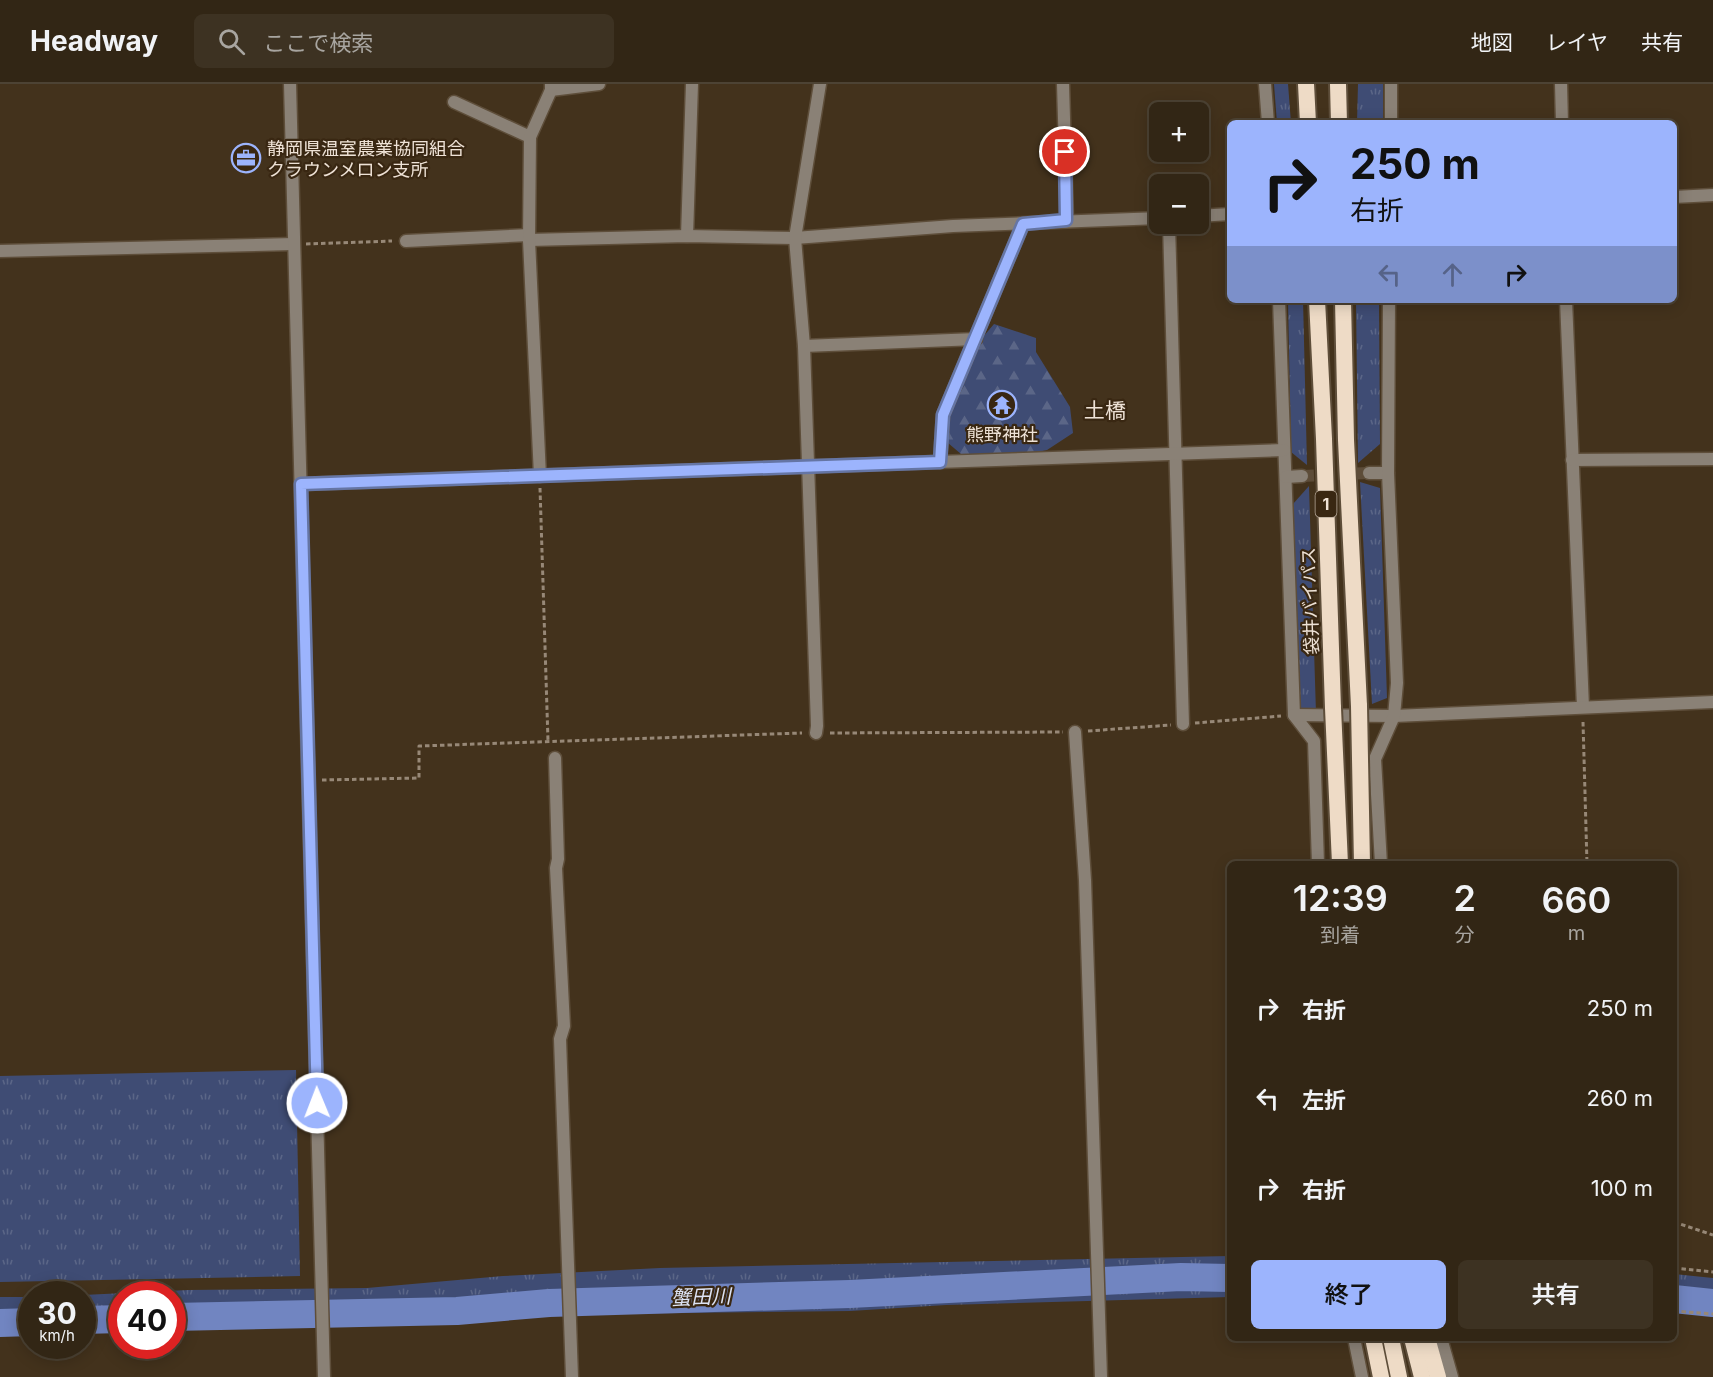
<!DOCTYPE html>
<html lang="ja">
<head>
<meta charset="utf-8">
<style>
  :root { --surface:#322615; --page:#3d3222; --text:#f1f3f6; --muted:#a8a5a0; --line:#4d4334; --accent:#9cb4fd }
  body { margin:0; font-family:Inter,"Noto Sans JP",sans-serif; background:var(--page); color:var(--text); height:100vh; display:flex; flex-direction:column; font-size:22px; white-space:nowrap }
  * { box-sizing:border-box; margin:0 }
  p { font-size:20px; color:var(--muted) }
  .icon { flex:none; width:33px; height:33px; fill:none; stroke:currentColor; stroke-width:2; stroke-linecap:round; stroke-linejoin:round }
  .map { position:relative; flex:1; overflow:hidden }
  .drawer { position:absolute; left:1227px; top:777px; width:450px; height:480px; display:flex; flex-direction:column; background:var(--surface); border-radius:9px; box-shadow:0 3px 15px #0003,0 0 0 2px var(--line) }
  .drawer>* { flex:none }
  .hud { position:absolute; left:1227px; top:36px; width:450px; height:183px; border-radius:9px; box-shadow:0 3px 15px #0003,0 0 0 2px var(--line); background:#9cb4fd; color:#111; overflow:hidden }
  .buttons { position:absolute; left:1149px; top:18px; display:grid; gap:12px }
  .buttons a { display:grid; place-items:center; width:60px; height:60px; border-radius:9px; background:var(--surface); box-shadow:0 3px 15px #0003,0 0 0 2px var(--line); font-size:30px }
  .speed { position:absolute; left:18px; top:1197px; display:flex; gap:12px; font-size:30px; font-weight:700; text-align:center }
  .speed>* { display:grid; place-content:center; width:78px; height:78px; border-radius:50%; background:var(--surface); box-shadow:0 3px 15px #0003,0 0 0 2px var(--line); line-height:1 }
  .speed small { font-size:15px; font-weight:400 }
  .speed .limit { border:9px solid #d22; background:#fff; color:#111 }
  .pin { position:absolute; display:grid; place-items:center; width:51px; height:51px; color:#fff; margin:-26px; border:3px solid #fff; border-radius:50%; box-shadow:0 2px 6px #0007 }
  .me { position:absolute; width:66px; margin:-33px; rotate:359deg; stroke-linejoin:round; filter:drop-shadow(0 0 4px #0008) }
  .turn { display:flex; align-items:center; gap:21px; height:126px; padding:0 24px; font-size:27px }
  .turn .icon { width:78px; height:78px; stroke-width:2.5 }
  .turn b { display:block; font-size:42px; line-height:51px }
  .lanes { display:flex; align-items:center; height:57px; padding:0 24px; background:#0003; justify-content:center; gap:30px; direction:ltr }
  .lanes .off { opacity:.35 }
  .eta { display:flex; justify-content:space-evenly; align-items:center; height:102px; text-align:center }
  .eta b { font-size:36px; font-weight:600; line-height:42px }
  .primary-button { display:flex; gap:12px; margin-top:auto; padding:12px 24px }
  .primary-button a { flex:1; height:69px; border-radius:9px; background:var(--accent); color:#111; font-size:24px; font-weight:600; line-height:69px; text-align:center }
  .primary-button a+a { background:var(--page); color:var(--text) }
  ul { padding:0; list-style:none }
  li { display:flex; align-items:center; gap:18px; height:90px; padding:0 24px }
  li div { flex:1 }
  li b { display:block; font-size:22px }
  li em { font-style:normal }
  header { display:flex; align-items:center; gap:36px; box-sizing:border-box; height:84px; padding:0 30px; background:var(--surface); border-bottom:2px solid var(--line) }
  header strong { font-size:28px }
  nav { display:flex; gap:33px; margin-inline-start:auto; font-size:21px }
  .search { width:420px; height:54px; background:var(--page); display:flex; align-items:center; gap:15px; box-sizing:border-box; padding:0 21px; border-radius:9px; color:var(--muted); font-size:22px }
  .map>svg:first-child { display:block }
  .grass { fill:url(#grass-tufts) }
  .forest { fill:url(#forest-firs) }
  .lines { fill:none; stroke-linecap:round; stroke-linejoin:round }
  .river { stroke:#7185c1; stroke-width:28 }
  .minor-tunnel { stroke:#5d4c38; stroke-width:12; stroke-dasharray:12 6; stroke-linecap:butt }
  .minor-casing { stroke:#5e4e3a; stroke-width:15 }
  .tertiary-casing { stroke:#5e4e3a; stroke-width:15 }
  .trunk-casing { stroke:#5e4e3a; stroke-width:20 }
  .path { stroke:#978877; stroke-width:3; stroke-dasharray:4.5 3; stroke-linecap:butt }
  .minor { stroke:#8a8176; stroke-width:12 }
  .tertiary { stroke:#8a8176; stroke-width:12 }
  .trunk { stroke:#eedbc6; stroke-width:16 }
  .trunk-bridge-casing { stroke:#5e4e3a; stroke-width:20; stroke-linecap:butt }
  .trunk-bridge { stroke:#eedbc6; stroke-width:16 }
  .route-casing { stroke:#6575a4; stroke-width:15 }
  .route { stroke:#9cb4fd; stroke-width:10 }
  .labels { text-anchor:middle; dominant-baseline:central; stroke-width:4.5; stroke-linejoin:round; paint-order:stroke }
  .shield { fill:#392712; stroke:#b8aa9b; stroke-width:1.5 }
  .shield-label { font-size:16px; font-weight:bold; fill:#eee2d6 }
  .poi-label { font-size:18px; fill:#eee2d6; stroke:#392712; text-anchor:start }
  .street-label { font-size:18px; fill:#eee2d6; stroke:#392712 }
  .water-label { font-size:20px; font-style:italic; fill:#dde3f4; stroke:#392712 }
  .quarter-label { font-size:21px; fill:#eee2d6; stroke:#392712 }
</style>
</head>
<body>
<header>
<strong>Headway</strong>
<div class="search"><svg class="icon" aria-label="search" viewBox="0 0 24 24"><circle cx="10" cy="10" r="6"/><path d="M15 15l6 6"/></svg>ここで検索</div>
<nav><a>地図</a><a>レイヤ</a><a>共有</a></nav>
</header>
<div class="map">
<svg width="1713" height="1293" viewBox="0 0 1713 1293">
  <defs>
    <pattern id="grass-tufts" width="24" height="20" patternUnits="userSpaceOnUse" patternTransform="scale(1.5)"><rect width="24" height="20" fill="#3f4c74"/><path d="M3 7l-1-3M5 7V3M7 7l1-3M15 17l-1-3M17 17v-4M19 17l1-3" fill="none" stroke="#5b6687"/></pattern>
    <pattern id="forest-firs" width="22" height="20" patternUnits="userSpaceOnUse" patternTransform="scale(1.5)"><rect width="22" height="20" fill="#3f4c74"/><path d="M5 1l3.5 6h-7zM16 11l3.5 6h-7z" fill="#5b6687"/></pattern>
  </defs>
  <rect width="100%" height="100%" fill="#43321c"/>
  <g class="grass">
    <path d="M 1274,0 L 1288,0 L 1291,39 L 1277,39 Z"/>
    <path d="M 1358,0 L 1383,0 L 1383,39 L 1357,39 Z"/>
    <path d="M 1288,216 L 1303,216 L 1307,381 L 1291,368 Z"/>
    <path d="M 1356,216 L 1379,216 L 1380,360 L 1358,379 Z"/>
    <path d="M 1360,398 L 1380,404 L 1387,614 L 1372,620 Z"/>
    <path d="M 1309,402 L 1316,630 L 1294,626 L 1293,420 Z"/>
    <path d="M 296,986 L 300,1192 L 0,1198 L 0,992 Z"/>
    <path d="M 1230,1172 L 1230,1213 L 946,1221 L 850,1227 L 532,1231 L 173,1244 L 172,1210 L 122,1210 L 121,1246 L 83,1248 L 83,1211 L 188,1206 L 367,1204 L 503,1192 L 660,1184 Z"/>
    <path d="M 1674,1190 L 1713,1194 L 1713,1227 L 1674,1224 Z"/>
    <path d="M 0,1213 L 31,1213 L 31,1250 L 0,1251 Z"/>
  </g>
  <path class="forest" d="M 994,240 L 1036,254 L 1036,268 L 1070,323 L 1073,349 L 1047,366 L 994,377 L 961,370 L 941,353 L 952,319 L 969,284 L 977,260 Z"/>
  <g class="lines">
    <g class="river">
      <path d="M 1674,1215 L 1713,1219"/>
      <path d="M 172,1233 L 457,1227 L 549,1219 L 850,1210 L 1181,1193 L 1230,1194"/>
      <path d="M 82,1236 L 122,1235"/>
      <path d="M 0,1239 L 32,1238"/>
    </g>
    <path class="minor-tunnel" d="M 1302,392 L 1369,389"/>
    <g class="minor-casing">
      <g id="minor">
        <path d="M 1063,0 L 1067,137"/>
        <path d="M 1265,0 L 1268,39"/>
        <path d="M 1561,0 L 1562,39"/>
        <path d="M 551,6 L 599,0"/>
        <path d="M 454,18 L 530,53"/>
        <path d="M 1391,39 L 1391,0"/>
        <path d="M 1198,132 L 1230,130"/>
        <path d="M 1169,140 L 1183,640"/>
        <path d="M 687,152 L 692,0"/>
        <path d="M 529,156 L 687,152 L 795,154 L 953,142 L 1160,134"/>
        <path d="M 406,157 L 529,151"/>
        <path d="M 0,167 L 293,160"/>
        <path d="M 1279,216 L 1294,631 L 1314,657 L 1318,780"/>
        <path d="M 1566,216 L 1583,623"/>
        <path d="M 804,262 L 976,255"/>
        <path d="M 1572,376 L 1713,375"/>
        <path d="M 940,378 L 943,331 L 1023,140"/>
        <path d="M 1369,389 L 1388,389"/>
        <path d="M 540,392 L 529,156 L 530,53 L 551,6 L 551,0"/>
        <path d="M 1286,393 L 1302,392"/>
        <path d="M 301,400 L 1284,366"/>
        <path d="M 1294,631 L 1394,632 L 1713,618"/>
        <path d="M 1075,648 L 1085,796 L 1101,1293"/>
        <path d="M 816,649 L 817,642 L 804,262 L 795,154 L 820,0"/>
        <path d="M 555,674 L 558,775 L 556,784 L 564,942 L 560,955 L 572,1293"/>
        <path d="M 1381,780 L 1375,675 L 1394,632 L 1397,599 L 1388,389 L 1389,216"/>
        <path d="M 1354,1254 L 1362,1293"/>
        <path d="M 1441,1254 L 1452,1293"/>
      </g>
    </g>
    <g class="tertiary-casing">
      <g id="tertiary">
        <path d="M 290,0 L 324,1293"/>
        <path d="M 1674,113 L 1713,111"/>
      </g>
    </g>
    <g class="trunk-casing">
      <g id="trunk">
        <path d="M 1306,0 L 1308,39"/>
        <path d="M 1338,0 L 1339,39"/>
        <path d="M 1317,216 L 1324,355 L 1333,624"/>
        <path d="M 1343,216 L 1346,356 L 1359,622"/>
        <path d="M 1373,1254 L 1381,1293"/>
        <path d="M 1391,1254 L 1399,1293"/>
        <path d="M 1412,1254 L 1422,1293"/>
        <path d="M 1427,1254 L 1438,1293"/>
      </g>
    </g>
    <g class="path">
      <path d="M 306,160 L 392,157"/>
      <path d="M 540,404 L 548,657"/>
      <path d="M 1583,638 L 1587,780"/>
      <path d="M 1195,639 L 1281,632"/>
      <path d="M 1088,647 L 1171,641"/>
      <path d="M 830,649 L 1063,648"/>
      <path d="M 322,696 L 419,694 L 419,662 L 802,649"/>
      <path d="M 1674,1138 L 1713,1151"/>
      <path d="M 1674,1184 L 1713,1188"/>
      <path d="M 1674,1227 L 1713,1230"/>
    </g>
    <use href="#minor" class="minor"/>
    <use href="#tertiary" class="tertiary"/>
    <use href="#trunk" class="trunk"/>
    <g class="trunk-bridge-casing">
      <g id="trunk-bridge">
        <path d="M 1359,622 L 1362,780"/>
        <path d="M 1333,624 L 1340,780"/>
      </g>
    </g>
    <use href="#trunk-bridge" class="trunk-bridge"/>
  </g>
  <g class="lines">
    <g class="route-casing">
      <path id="route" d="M 317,1019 L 301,400 L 940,378 L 943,331 L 1023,140 L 1066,136 L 1065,68"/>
    </g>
    <use href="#route" class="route"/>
  </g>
  <defs>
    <g id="office-ring" transform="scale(1.5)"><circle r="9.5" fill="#392712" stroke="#9cb4fd" stroke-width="1.5"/><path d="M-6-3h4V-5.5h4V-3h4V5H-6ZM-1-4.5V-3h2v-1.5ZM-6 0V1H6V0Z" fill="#9cb4fd"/></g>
    <g id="temple-ring" transform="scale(1.5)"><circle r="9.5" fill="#392712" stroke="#9cb4fd" stroke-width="1.5"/><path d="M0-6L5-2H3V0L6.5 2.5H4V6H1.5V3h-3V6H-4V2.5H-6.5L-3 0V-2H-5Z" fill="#9cb4fd"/></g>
  </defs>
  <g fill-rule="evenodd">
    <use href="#office-ring" x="246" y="74"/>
    <use href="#temple-ring" x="1002" y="321"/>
  </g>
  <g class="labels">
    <rect class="shield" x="1315.5" y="407" width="21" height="26" rx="4.5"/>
    <g class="shield-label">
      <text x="1326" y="420">1</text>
    </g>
    <g class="poi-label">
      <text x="267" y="64">静岡県温室農業協同組合<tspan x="267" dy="21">クラウンメロン支所</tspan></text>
      <text x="1002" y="350" text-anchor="middle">熊野神社</text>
    </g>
    <g class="street-label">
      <text transform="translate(1310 517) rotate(-92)">袋井バイパス</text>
    </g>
    <g class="water-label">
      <text transform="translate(701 1213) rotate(-2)">蟹田川</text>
    </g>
    <g class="quarter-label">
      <text x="1105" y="326">土橋</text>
    </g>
  </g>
</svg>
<div class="buttons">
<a>+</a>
<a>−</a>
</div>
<div class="speed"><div>30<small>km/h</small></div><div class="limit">40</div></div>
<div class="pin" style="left:1065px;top:68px;background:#d93025"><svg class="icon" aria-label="arrive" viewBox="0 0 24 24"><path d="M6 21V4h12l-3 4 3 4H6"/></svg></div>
<svg class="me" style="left:317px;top:1019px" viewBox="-20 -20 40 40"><circle r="17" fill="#9cb4fd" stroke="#fff" stroke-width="3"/><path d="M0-11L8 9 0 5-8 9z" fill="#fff"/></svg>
<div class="hud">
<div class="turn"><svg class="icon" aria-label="right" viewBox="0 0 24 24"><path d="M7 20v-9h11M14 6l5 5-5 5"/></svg><div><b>250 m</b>右折</div></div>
<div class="lanes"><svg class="icon off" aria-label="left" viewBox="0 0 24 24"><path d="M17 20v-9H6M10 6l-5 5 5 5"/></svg><svg class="icon off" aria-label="ahead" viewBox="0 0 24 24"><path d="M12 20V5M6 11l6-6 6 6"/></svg><svg class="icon" aria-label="right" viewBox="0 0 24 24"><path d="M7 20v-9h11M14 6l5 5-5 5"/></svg></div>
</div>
<section class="drawer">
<div class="eta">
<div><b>12:39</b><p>到着</p></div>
<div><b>2</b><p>分</p></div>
<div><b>660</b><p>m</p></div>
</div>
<ul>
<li><svg class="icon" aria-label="right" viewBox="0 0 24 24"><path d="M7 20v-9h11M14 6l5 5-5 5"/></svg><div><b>右折</b></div><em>250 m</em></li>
<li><svg class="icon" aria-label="left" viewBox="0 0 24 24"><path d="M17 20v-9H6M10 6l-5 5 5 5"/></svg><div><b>左折</b></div><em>260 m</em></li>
<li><svg class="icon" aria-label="right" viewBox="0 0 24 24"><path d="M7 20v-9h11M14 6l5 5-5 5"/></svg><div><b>右折</b></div><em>100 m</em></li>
</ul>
<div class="primary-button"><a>終了</a><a>共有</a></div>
</section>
</div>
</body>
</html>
